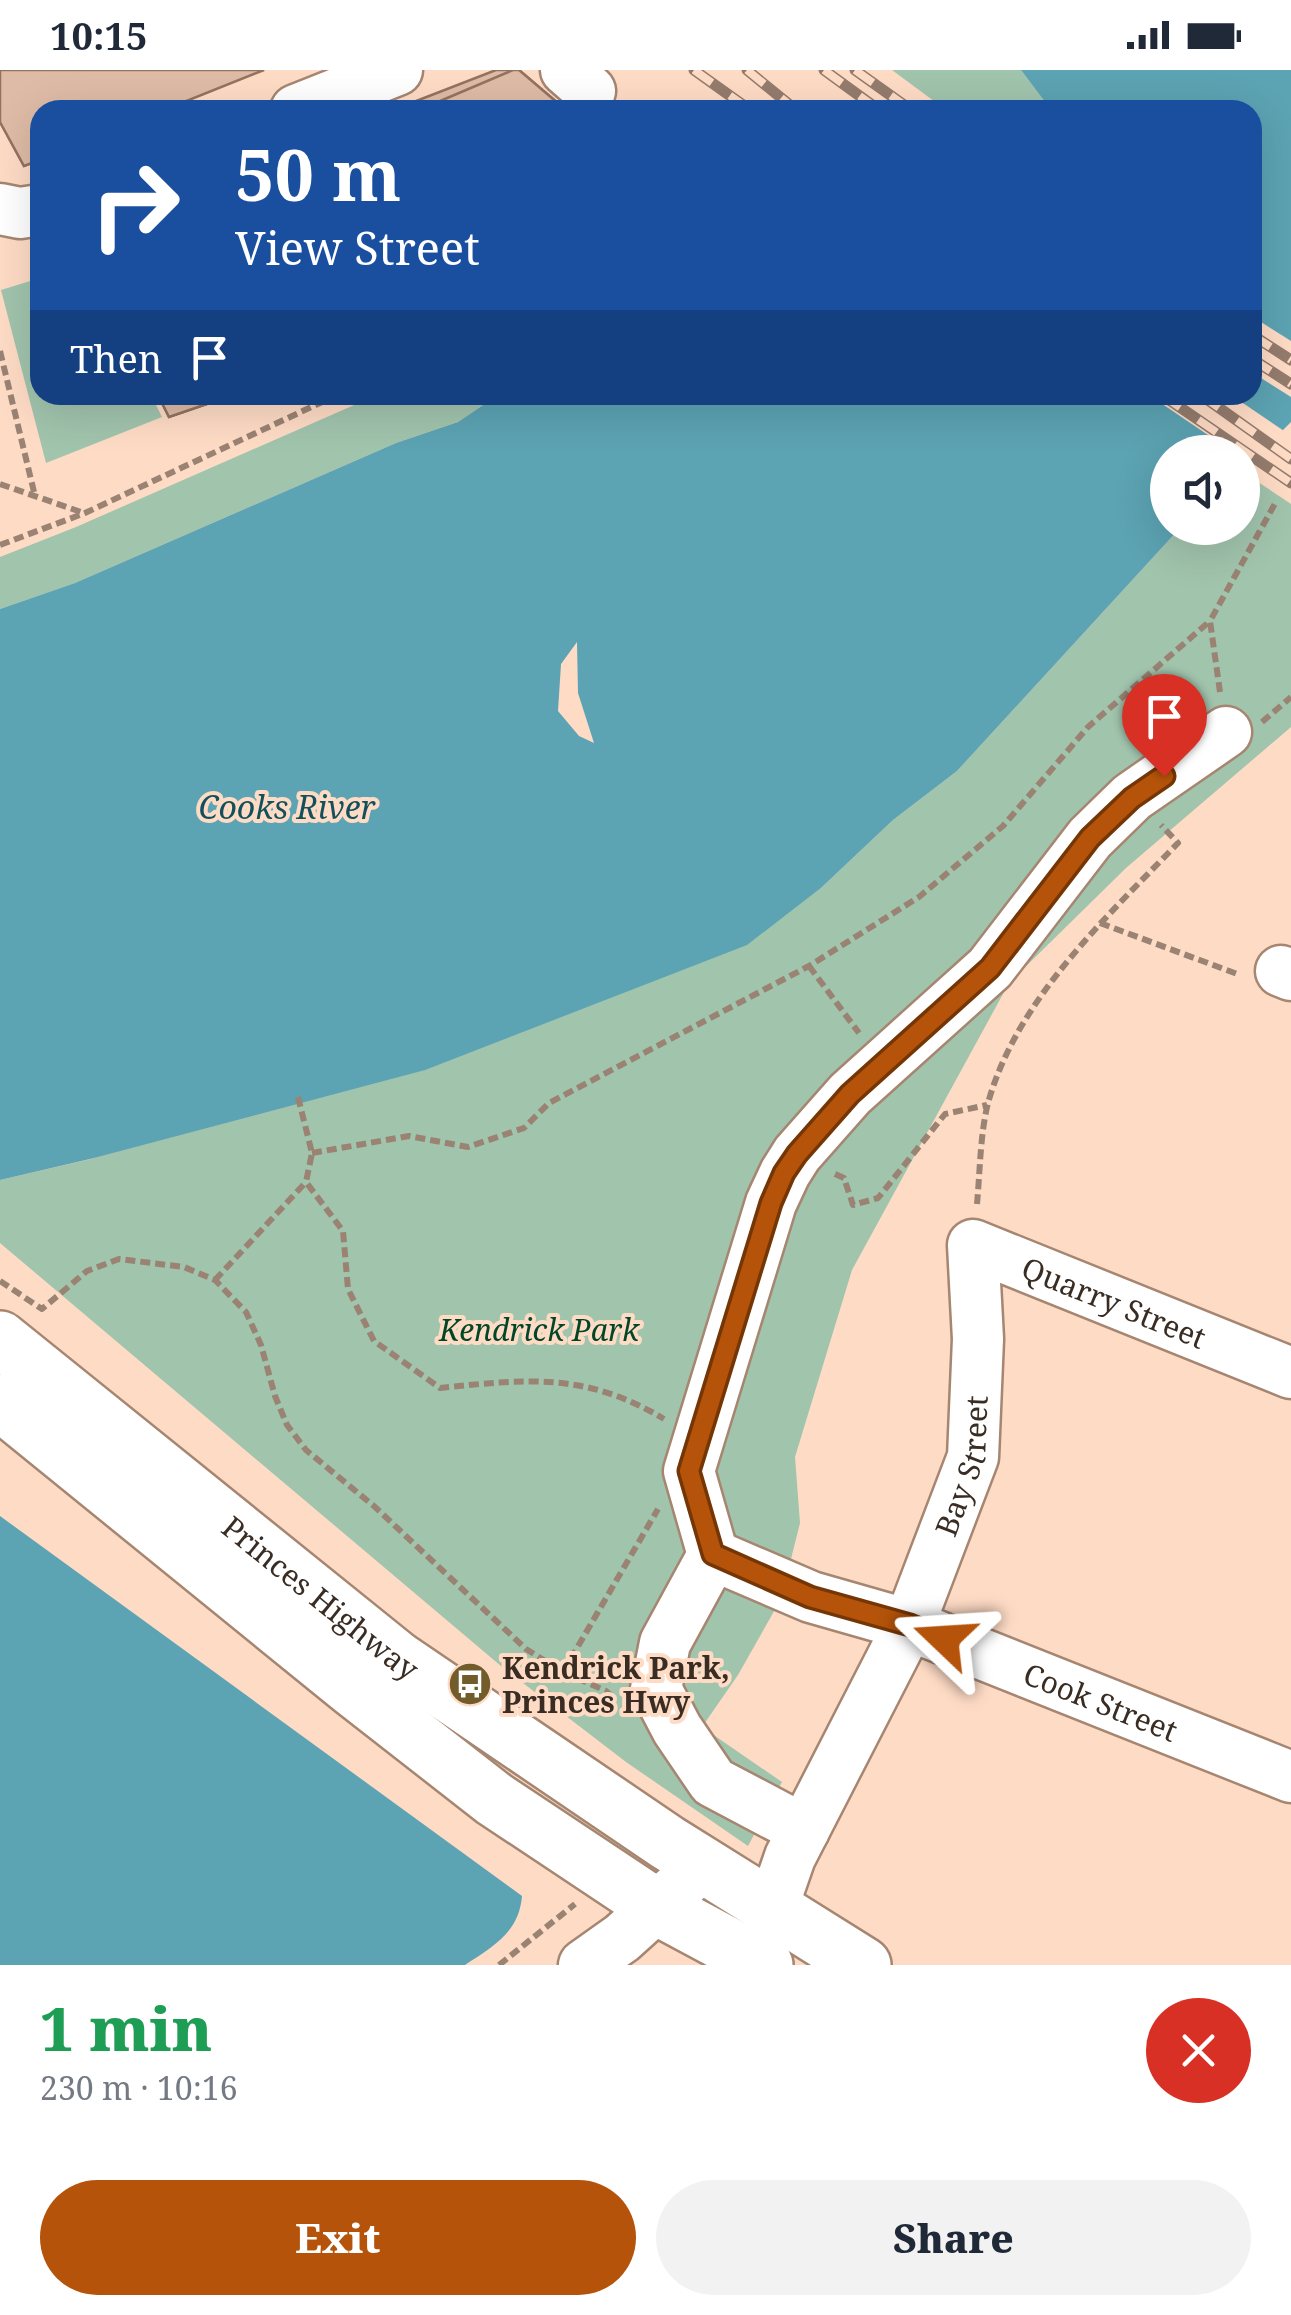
<!DOCTYPE html>
<html lang="en">
<head>
<meta charset="utf-8">
<style>
  :root { --surface:#fff; --page:#f2f2f3; --text:#1f2937; --muted:#747a83; --accent:#b45309 }
  body { margin:0; font-family:"Noto Serif",serif; background:var(--page); color:var(--text); height:100vh; display:flex; flex-direction:column; font-size:38px; white-space:nowrap }
  * { box-sizing:border-box; margin:0 }
  p { font-size:32px; color:var(--muted) }
  .icon { flex:none; width:55px; height:55px; fill:none; stroke:currentColor; stroke-width:2; stroke-linecap:round; stroke-linejoin:round }
  .map { position:relative; height:1895px; overflow:hidden }
  .panel { display:flex; flex-direction:column; background:var(--surface); flex:1 }
  .panel>* { flex:none }
  .banner { position:absolute; left:30px; top:30px; width:1232px; height:305px; border-radius:30px; box-shadow:0 10px 40px #0002; background:#1a4fa0; color:#fff; overflow:hidden }
  .fabs { position:absolute; left:1150px; top:365px; display:grid; gap:20px }
  .fabs a { display:grid; place-items:center; width:110px; height:110px; border-radius:50%; background:var(--surface); box-shadow:0 10px 40px #0002; font-size:50px }
  .pin { position:absolute; display:grid; place-items:center; width:85px; height:85px; color:#fff; margin:-102px -42px; border-radius:50% 50% 50% 0; rotate:-45deg; box-shadow:0 0 10px #0007 }
  .pin .icon { rotate:45deg }
  .me { position:absolute; width:110px; margin:-55px; rotate:290deg; stroke-linejoin:round; filter:drop-shadow(0 0 8px #0008) }
  .turn { display:flex; align-items:center; gap:35px; height:210px; padding:0 40px; font-size:45px }
  .turn .icon { width:130px; height:130px; stroke-width:2.5 }
  .turn b { display:block; font-size:70px; line-height:85px }
  .then { display:flex; align-items:center; height:95px; padding:0 40px; background:#0003; gap:20px; font-size:38px }
  .round { display:grid; place-items:center; flex:none; width:105px; height:105px; border-radius:52px; background:var(--page) }
  .summary { display:flex; align-items:center; justify-content:space-between; height:170px; padding:0 40px }
  h1 { font-size:60px; font-weight:800; line-height:75px; color:#1e9e55 }
  .cta { display:flex; gap:20px; margin-top:auto; padding:20px 40px }
  .cta a { flex:1; height:115px; border-radius:60px; background:var(--accent); color:#fff; font-size:40px; font-weight:800; line-height:115px; text-align:center }
  .cta a+a { background:var(--page); color:var(--text) }
  .status { display:flex; justify-content:space-between; align-items:center; height:70px; padding:0 50px; background:var(--surface); direction:ltr }
  .status svg { height:28px; fill:currentColor }
  .map>svg:first-child { display:block }
  .green { fill:#a1c4ad }
  .water { fill:#5ca3b3; fill-rule:evenodd }
  .pier { fill:#fedbc5 }
  .building { fill:#debba6; stroke:#937360; stroke-width:2.5 }
  .lines { fill:none; stroke-linecap:round; stroke-linejoin:round }
  .minor-casing { stroke:#a68671; stroke-width:55 }
  .highway-casing { stroke:#a68671; stroke-width:60 }
  .path { stroke:#9a8373; stroke-width:6; stroke-dasharray:10 5; stroke-linecap:butt }
  .minor { stroke:#fff; stroke-width:50 }
  .highway { stroke:#fff; stroke-width:55 }
  .rail-casing { stroke:#947c6d; stroke-width:11 }
  .rail { stroke:#fedbc5; stroke-width:8; stroke-dasharray:22; stroke-linecap:butt }
  .route-casing { stroke:#753606; stroke-width:25 }
  .route { stroke:#b45309; stroke-width:18 }
  .labels { text-anchor:middle; dominant-baseline:central; stroke-width:8; stroke-linejoin:round; paint-order:stroke }
  .street-label { font-size:30px; fill:#392c23; stroke:#fedbc5 }
  .park-label { font-size:30px; font-style:italic; fill:#004627; stroke:#fedbc5 }
  .poi-label { font-size:30px; font-weight:bold; fill:#392c23; stroke:#fedbc5; text-anchor:start }
  .water-label { font-size:32px; font-style:italic; fill:#12505c; stroke:#fedbc5 }
</style>
</head>
<body>
<div class="status"><b>10:15</b><svg viewBox="0 0 49 12"><path d="M0 12V9h3v3zM5 12V6h3v6zM10 12V3h3v9zM15 12V0h3v12zM26 1h20v11H26zM47 4h2v5h-2z"/></svg></div>
<div class="map">
<svg width="1291" height="1895" viewBox="0 0 1291 1895">
  <rect width="100%" height="100%" fill="#fedbc5"/>
  <g class="green">
    <path d="M 892,0 L 1021,0 L 1051,40 L 946,40 Z"/>
    <path d="M 40,208 L 40,325 L 151,325 L 162,347 L 46,393 L 1,220 Z"/>
    <path d="M 377,325 L 498,325 L 458,352 L 396,373 L 75,513 L 0,539 L 0,487 L 76,457 Z"/>
    <path d="M 1243,402 L 1291,434 L 1291,657 L 1126,798 L 1009,913 L 852,1200 L 795,1387 L 800,1453 L 781,1529 L 738,1605 L 702,1657 L 782,1712 L 748,1776 L 626,1692 L 501,1596 L 0,1173 L 0,1110 L 91,1089 L 822,817 L 893,750 L 957,701 L 1180,458 L 1242,458 Z"/>
  </g>
  <g class="water">
    <path d="M 1021,0 L 1291,0 L 1291,352 L 1243,400 L 1242,382 L 1168,382 L 1168,458 L 1180,458 L 957,701 L 893,750 L 822,817 L 747,875 L 425,1000 L 90,1089 L 0,1110 L 0,539 L 75,513 L 396,373 L 458,352 L 498,325 L 1252,325 L 1252,40 L 1051,40 ZM 577,572 L 578,623 L 594,673 L 579,666 L 558,641 L 561,594 Z"/>
    <path d="M 0,1446 L 522,1826 C 519,1862 494,1876 465,1895 L 0,1895 Z"/>
  </g>
  <g class="pier">
    <path d="M 1253,247 L 1291,271 L 1291,327 L 1253,303 Z"/>
    <path d="M 1149,325 L 1231,325 L 1287,363 L 1253,396 L 1243,389 L 1242,382 L 1233,382 Z"/>
  </g>
  <g class="building">
    <path d="M 0,0 L 125,0 L 148,40 L 40,40 L 40,90 L 24,96 L 0,52 Z"/>
    <path d="M 0,0 L 264,0 L 164,40 L 40,40 L 40,90 L 24,96 L 0,52 Z"/>
    <path d="M 496,0 L 519,0 L 566,40 L 393,40 Z"/>
    <path d="M 513,0 L 519,0 L 566,40 L 419,40 Z"/>
    <path d="M 158,325 L 233,325 L 169,347 Z"/>
    <path d="M 158,325 L 233,325 L 169,347 Z"/>
  </g>
  <g class="lines">
    <g class="minor-casing">
      <g id="minor">
        <path d="M 566,0 L 590,21"/>
        <path d="M 296,40 L 397,0"/>
        <path d="M 0,139 L 20,143 L 40,140"/>
        <path d="M 1281,901 L 1291,905"/>
        <path id="s1" d="M 713,1485 L 811,1527 L 909,1555 L 1291,1707"/>
        <path d="M 804,1760 L 713,1712 L 677,1659 L 656,1619 L 665,1573 L 713,1485 L 689,1401 L 771,1133 L 785,1103 L 797,1084 L 850,1024 L 990,898 L 1090,768 L 1132,727 L 1226,662"/>
        <path id="s2" d="M 772,1839 L 790,1787 L 909,1555 L 973,1387 L 978,1269 L 973,1175 L 1291,1303"/>
        <path d="M 584,1895 L 622,1868 L 703,1795"/>
      </g>
    </g>
    <g class="highway-casing">
      <g id="highway">
        <path id="s3" d="M 0,1269 L 397,1589 L 668,1773 L 863,1895"/>
        <path d="M 0,1332 L 353,1619 L 494,1729 L 655,1836 L 765,1895"/>
      </g>
    </g>
    <g class="path">
      <path d="M 0,281 L 35,426"/>
      <path d="M 0,414 L 84,443"/>
      <path d="M 0,475 L 85,443 L 337,325"/>
      <path d="M 1220,622 L 1210,551 L 1277,430"/>
      <path d="M 1262,652 L 1291,627"/>
      <path d="M 1100,853 L 1240,905"/>
      <path d="M 809,896 L 859,963"/>
      <path d="M 298,1027 L 312,1083 L 306,1112 L 343,1161 L 348,1219 L 374,1271 L 440,1318 C 527,1309 586,1302 664,1349"/>
      <path d="M 312,1083 L 409,1066 L 468,1077 L 524,1058 L 549,1033 L 809,896 L 919,827 L 1003,756 L 1088,657 L 1210,551"/>
      <path d="M 835,1104 L 844,1108 L 853,1135 L 878,1128 L 945,1044 L 987,1035"/>
      <path d="M 977,1134 C 980,1102 980,1065 988,1033 C 1017,929 1105,849 1178,773 L 1161,755"/>
      <path d="M 215,1210 L 306,1112"/>
      <path d="M 0,1211 L 42,1239 L 87,1201 L 119,1189 L 184,1197 L 215,1210 L 246,1242 L 261,1275 L 275,1326 L 287,1355 L 306,1380 L 375,1437 L 526,1579 L 563,1602 L 606,1621 L 615,1629"/>
      <path d="M 563,1602 L 658,1439"/>
      <path d="M 499,1895 L 575,1834"/>
    </g>
    <use href="#minor" class="minor"/>
    <use href="#highway" class="highway"/>
    <g class="rail-casing">
      <g id="rail">
        <path d="M 694,0 L 750,40"/>
        <path d="M 747,0 L 796,40"/>
        <path d="M 824,0 L 879,40"/>
        <path d="M 855,0 L 911,40"/>
        <path d="M 1252,265 L 1291,290"/>
        <path d="M 1252,289 L 1291,314"/>
        <path d="M 1162,325 L 1291,413"/>
        <path d="M 1201,325 L 1291,389"/>
      </g>
    </g>
    <use href="#rail" class="rail"/>
  </g>
  <g class="lines">
    <g class="route-casing">
      <path id="route" d="M 944,1569 L 910,1555 L 810,1527 L 713,1484 L 689,1401 L 771,1133 L 784,1103 L 797,1084 L 850,1024 L 990,898 L 1090,768 L 1132,728 L 1164,706"/>
    </g>
    <use href="#route" class="route"/>
  </g>
  <defs>
    <g id="bus-disc" transform="scale(2.25)"><circle r="9.5" fill="#735c2c" stroke="#fedbc5"/><path d="M-5-6H5V4H4V6H2V4H-2V6H-4V4H-5ZM-3.5-4V0h7V-4ZM-3.5 1.2v1.5H-2V1.2ZM2 1.2v1.5H3.5V1.2Z" fill="#fff"/></g>
  </defs>
  <g fill-rule="evenodd">
    <use href="#bus-disc" x="470" y="1614"/>
  </g>
  <g class="labels">
    <g class="street-label">
      <text stroke="none"><textPath href="#s2" startOffset="860">Quarry Street</textPath></text>
      <text stroke="none"><textPath href="#s2" startOffset="485">Bay Street</textPath></text>
      <text stroke="none"><textPath href="#s3" startOffset="412">Princes Highway</textPath></text>
      <text stroke="none"><textPath href="#s1" startOffset="415">Cook Street</textPath></text>
    </g>
    <g class="park-label">
      <text x="539" y="1259">Kendrick Park</text>
    </g>
    <g class="poi-label">
      <text x="502" y="1597">Kendrick Park,<tspan x="502" dy="34">Princes Hwy</tspan></text>
    </g>
    <g class="water-label">
      <text x="287" y="736">Cooks River</text>
    </g>
  </g>
</svg>
<div class="fabs">
<a><svg class="icon" aria-label="sound" viewBox="0 0 24 24"><path d="M4 9h4l5-4v14l-5-4H4zM17 9q2 3 0 6"/></svg></a>
</div>
<div class="pin" style="left:1164px;top:706px;background:#d93025"><svg class="icon" aria-label="arrive" viewBox="0 0 24 24"><path d="M6 21V4h12l-3 4 3 4H6"/></svg></div>
<svg class="me" style="left:944px;top:1569px" viewBox="-20 -20 40 40"><path d="M0-17L14 15 0 8-14 15z" fill="#b45309" stroke="#fff" stroke-width="4"/></svg>
<div class="banner">
<div class="turn"><svg class="icon" aria-label="right" viewBox="0 0 24 24"><path d="M7 20v-9h11M14 6l5 5-5 5"/></svg><div><b>50 m</b>View Street</div></div>
<div class="then">Then<svg class="icon" aria-label="arrive" viewBox="0 0 24 24"><path d="M6 21V4h12l-3 4 3 4H6"/></svg></div>
</div>
</div>
<section class="panel">
<div class="summary"><div><h1>1 min</h1><p>230 m · 10:16</p></div><a class="round" style="background:#d93025;color:#fff"><svg class="icon" aria-label="close" viewBox="0 0 24 24"><path d="M6 6l12 12M18 6L6 18"/></svg></a></div>
<div class="cta"><a>Exit</a><a>Share</a></div>
</section>
</body>
</html>
